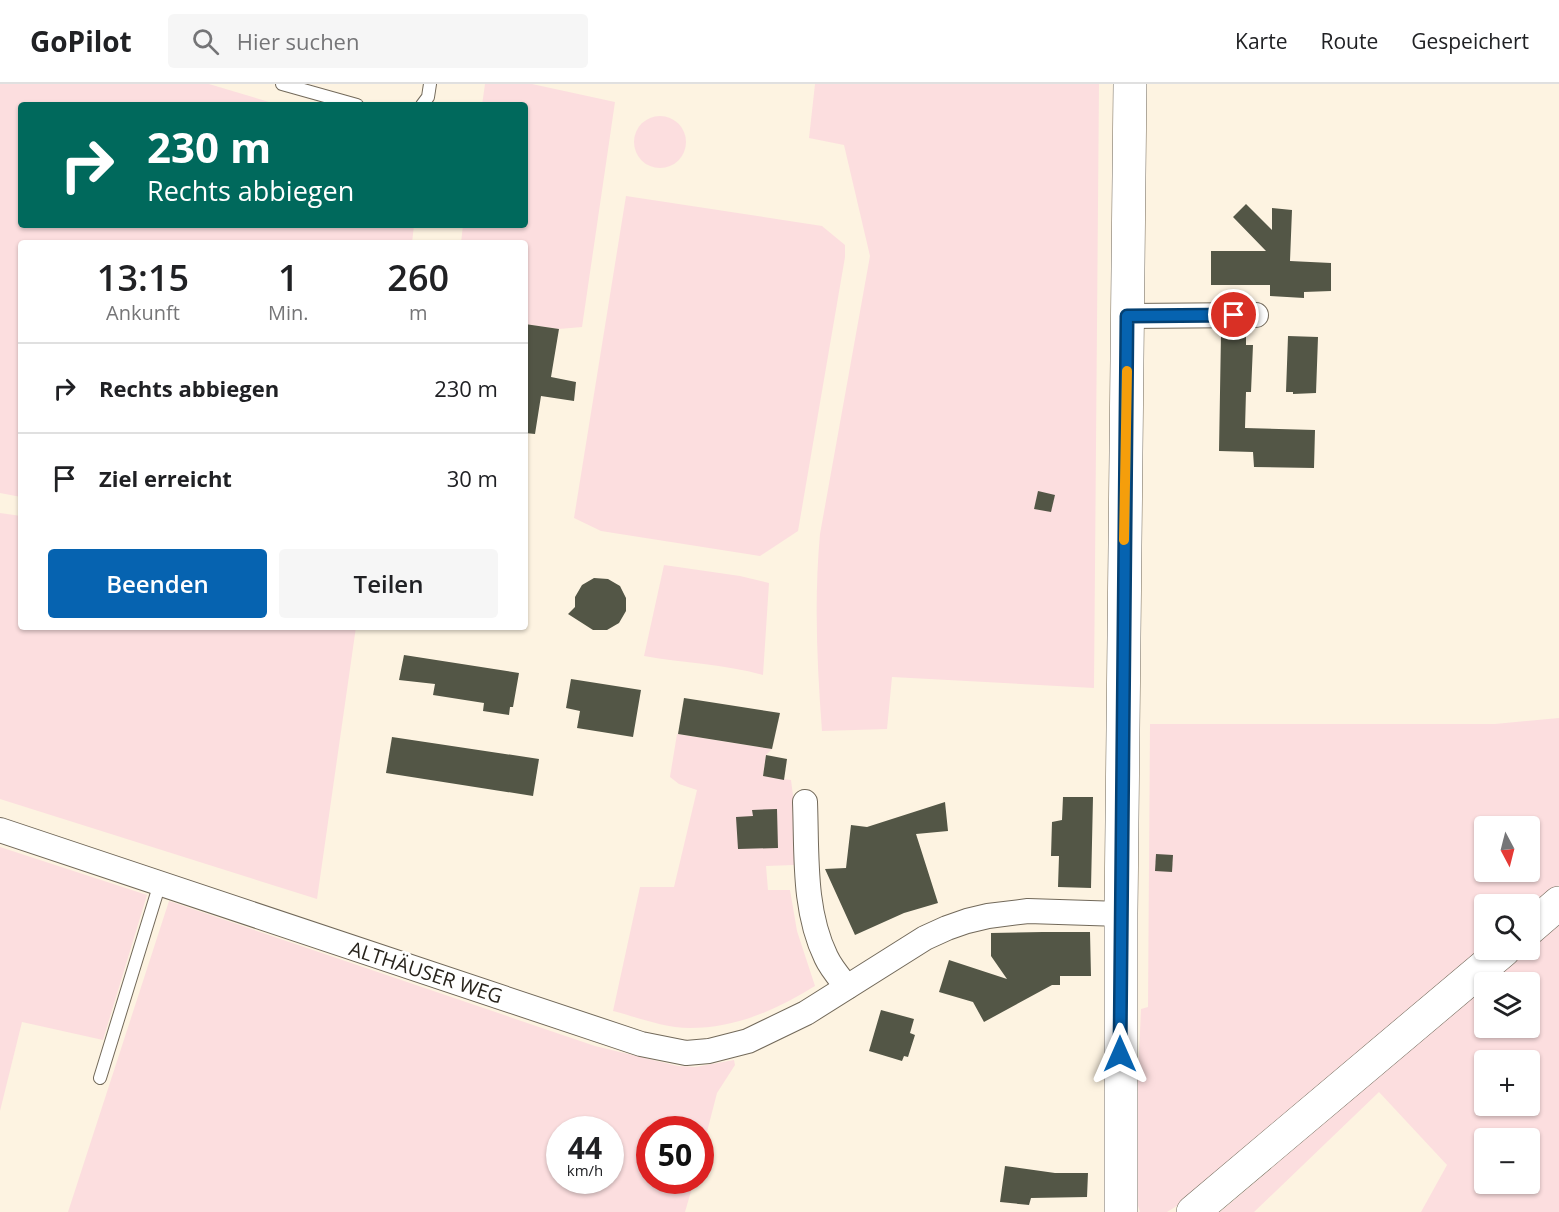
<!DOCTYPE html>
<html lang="de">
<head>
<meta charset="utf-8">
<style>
  :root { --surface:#fff; --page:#f6f6f6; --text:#202124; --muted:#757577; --line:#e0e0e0; --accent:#0663b0 }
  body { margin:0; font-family:"Open Sans",sans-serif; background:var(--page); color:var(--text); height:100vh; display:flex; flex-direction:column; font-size:22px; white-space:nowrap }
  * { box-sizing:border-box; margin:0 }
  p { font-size:20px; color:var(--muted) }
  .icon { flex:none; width:33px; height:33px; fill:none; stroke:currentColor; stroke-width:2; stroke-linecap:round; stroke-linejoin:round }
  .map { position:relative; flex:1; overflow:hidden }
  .panel { position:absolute; left:18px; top:156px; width:510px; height:390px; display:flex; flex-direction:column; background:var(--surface); border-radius:6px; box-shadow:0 2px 4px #0004 }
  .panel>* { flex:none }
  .top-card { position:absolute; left:18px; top:18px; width:510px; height:126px; border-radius:6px; box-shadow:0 2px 4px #0004; background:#00695c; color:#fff; overflow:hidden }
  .needle { width:39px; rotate:173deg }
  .buttons { position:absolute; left:1474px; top:732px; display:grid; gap:12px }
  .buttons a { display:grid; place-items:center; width:66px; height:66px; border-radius:6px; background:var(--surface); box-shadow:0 2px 4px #0004; font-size:30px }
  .speed { position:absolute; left:546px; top:1032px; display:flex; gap:12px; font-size:30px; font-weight:700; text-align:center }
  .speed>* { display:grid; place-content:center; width:78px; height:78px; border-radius:50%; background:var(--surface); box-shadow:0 2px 4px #0004; line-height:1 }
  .speed small { font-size:15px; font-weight:400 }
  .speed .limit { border:9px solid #d22; background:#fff; color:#111 }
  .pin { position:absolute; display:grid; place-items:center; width:51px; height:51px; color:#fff; margin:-26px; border:3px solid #fff; border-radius:50%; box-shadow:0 2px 6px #0007 }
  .me { position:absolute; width:66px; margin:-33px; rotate:0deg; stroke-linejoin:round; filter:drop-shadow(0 0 4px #0008) }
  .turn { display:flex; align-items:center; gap:21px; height:126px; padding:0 30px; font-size:27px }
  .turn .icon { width:78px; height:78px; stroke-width:2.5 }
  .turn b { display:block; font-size:42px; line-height:51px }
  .eta { display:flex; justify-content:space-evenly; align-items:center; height:102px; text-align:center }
  .eta b { font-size:36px; font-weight:600; line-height:42px }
  .action { display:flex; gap:12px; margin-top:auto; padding:12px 30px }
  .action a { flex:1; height:69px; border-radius:6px; background:var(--accent); color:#fff; font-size:24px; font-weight:600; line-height:69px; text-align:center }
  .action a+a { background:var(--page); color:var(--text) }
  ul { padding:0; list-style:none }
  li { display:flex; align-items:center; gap:18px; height:90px; padding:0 30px; border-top:2px solid var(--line) }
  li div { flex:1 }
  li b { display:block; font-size:22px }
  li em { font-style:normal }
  header { display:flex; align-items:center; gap:36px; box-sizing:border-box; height:84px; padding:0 30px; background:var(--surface); border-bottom:2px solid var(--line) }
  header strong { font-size:28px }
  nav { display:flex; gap:33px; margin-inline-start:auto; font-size:21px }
  .search { width:420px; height:54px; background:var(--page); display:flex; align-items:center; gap:15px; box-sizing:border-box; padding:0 21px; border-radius:6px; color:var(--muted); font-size:22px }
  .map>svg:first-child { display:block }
  .green { fill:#fcdedf; fill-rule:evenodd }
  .building { fill:#535646 }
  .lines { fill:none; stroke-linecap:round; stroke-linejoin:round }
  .service-casing { stroke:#72695a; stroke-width:14 }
  .minor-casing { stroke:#72695a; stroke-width:26 }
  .secondary-casing { stroke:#72695a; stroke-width:34 }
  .service { stroke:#fff; stroke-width:12 }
  .minor { stroke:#fff; stroke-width:24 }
  .secondary { stroke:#fff; stroke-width:33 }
  .route-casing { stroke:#044072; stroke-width:15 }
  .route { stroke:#0663b0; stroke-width:10 }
  .slow { stroke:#f59e0b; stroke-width:10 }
  .labels { text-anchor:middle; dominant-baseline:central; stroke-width:6; stroke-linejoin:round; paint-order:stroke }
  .street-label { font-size:20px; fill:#28241d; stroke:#fff }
</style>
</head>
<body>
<header>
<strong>GoPilot</strong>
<div class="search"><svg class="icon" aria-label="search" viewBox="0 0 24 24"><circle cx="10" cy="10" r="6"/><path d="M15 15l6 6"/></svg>Hier suchen</div>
<nav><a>Karte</a><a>Route</a><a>Gespeichert</a></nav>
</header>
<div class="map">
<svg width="1559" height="1128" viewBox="0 0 1559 1128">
  <rect width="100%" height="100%" fill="#fdf3e1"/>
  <g class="green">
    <path d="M 0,0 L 209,0 L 279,21 L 21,21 L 21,141 L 414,141 L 412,159 L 21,159 L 21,413 L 0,409 Z"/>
    <path d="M 485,0 L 532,0 L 615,18 L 582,243 L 559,245 L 525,240 L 525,159 L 461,159 L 463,141 L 525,141 L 525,21 L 482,21 Z"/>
    <path d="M 815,0 L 1099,0 L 1094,604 L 892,593 L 887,645 L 822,647 C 817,581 814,516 820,450 L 870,172 L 844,61 L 809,54 Z"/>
    <circle cx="660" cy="58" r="26"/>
    <path d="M 626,112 L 822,142 L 845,161 L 845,173 L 798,447 L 760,472 L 601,447 L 574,434 Z"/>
    <path d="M 0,429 L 21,432 L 21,543 L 356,543 L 317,815 L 0,715 Z"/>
    <path d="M 664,481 L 740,492 L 769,499 L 763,591 C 724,580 684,579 644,572 Z"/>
    <path d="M 1559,634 L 1559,801 L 1530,826 L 1530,820 L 1485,820 L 1485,864 L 1180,1120 L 1167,1128 L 1140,1128 L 1133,1106 L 1141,925 L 1148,923 L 1150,640 L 1495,640 ZM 1485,742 L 1530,742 L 1530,788 L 1485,788 Z"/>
    <path d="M 677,650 L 772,665 L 766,671 L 763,692 L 791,696 L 794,719 L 794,781 L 766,782 L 768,806 L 790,806 L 797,847 L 815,902 C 776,926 736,944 690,944 C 664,944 637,933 613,927 L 640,803 L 674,803 L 697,706 L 679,700 L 670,693 Z"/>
    <path d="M 0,763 L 147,811 L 103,956 L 22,938 L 0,1027 Z"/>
    <path d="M 169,817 L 595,962 L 678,982 L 695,983 L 734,976 L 735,981 L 717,1009 L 701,1071 L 700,1046 L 650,1046 L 650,1096 L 694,1097 L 685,1128 L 68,1128 ZM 560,1046 L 610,1046 L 610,1096 L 560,1096 Z"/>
    <path d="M 1559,839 L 1559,1128 L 1421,1128 L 1447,1081 L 1379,1008 L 1254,1128 L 1220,1128 L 1485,902 L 1485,944 L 1530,944 L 1530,898 L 1489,898 L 1528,866 L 1530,866 L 1530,863 ZM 1485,976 L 1530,976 L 1530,1022 L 1485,1022 ZM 1485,1054 L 1530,1054 L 1530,1100 L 1485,1100 Z"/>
  </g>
  <g class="building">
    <path d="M 1246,120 L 1272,146 L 1272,124 L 1292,126 L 1290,177 L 1331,179 L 1331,207 L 1304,208 L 1304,214 L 1270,212 L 1270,201 L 1211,201 L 1211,167 L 1266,167 L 1233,133 Z"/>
    <path d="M 525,240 L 559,245 L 551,293 L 576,298 L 574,317 L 541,312 L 535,350 L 525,349 Z"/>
    <path d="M 1221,250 L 1246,251 L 1246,261 L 1253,261 L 1251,308 L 1246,308 L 1245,344 L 1315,346 L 1314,384 L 1254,383 L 1253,368 L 1219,367 Z"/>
    <path d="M 1288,252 L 1318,253 L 1316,309 L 1293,310 L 1293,308 L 1286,308 Z"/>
    <path d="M 1038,407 L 1055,411 L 1051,428 L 1034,425 Z"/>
    <path d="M 594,494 L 608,495 L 620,502 L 626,514 L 626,527 L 619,539 L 607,546 L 593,546 L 568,530 L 575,523 L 575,513 L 582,501 Z"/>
    <path d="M 404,571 L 519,589 L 513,623 L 510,623 L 509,631 L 483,627 L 484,619 L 433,611 L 435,600 L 399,596 Z"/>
    <path d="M 571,595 L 641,606 L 633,653 L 577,644 L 580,627 L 566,624 Z"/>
    <path d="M 684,614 L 780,629 L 772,665 L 678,650 Z"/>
    <path d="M 392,653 L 539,675 L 533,712 L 386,689 Z"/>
    <path d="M 766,671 L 787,675 L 784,696 L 763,692 Z"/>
    <path d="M 1063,713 L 1093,713 L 1091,804 L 1058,803 L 1059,772 L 1051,772 L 1052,738 L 1062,736 Z"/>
    <path d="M 945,718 L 948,747 L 916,750 L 938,819 L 904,829 L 855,851 L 825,785 L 846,784 L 851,741 L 867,743 Z"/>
    <path d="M 777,725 L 778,764 L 738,765 L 736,733 L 753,732 L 752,726 Z"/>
    <path d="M 1156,770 L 1173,771 L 1172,788 L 1155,787 Z"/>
    <path d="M 1043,848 L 1090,848 L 1091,892 L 1060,892 L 1060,901 L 1052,901 L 984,938 L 973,918 L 939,908 L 949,876 L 1007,895 L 991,872 L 991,849 Z"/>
    <path d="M 881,926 L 914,935 L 910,949 L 915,951 L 908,973 L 904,972 L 902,977 L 869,967 Z"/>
    <path d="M 1005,1082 L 1055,1089 L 1088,1089 L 1087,1113 L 1031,1114 L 1029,1121 L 1000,1118 Z"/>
  </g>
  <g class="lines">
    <g class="service-casing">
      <g id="service">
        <path d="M 282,0 L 357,21"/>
        <path d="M 422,21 L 428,13 L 430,0"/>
        <path d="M 100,994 L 160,799"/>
      </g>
    </g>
    <g class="minor-casing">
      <g id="minor">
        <path d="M 1127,232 L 1256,231"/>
        <path d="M 805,718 C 807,769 803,826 826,873 C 831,884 839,893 847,903"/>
        <path d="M 0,746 L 641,960 L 686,969 L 709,967 L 748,957 L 806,929 L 925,854 L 947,844 L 967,837 L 988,832 L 1028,827 L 1121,830"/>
      </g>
    </g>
    <g class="secondary-casing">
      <g id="secondary">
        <path d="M 1530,844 L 1559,819"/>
        <path d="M 1121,1128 L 1121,830 L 1130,0"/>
        <path d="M 1193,1128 L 1504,866"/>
      </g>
    </g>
    <use href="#service" class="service"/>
    <use href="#minor" class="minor"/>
    <use href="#secondary" class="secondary"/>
  </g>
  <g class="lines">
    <g class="route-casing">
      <path id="route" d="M 1120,970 L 1127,232 L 1234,231"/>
    </g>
    <use href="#route" class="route"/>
    <path class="slow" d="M 1124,456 L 1127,287"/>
  </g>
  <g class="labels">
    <g class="street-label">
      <text transform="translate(426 888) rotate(18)">ALTHÄUSER WEG</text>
    </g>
  </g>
</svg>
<div class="buttons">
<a><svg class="needle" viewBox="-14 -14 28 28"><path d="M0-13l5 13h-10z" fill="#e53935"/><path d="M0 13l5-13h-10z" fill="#757577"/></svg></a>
<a><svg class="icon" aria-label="search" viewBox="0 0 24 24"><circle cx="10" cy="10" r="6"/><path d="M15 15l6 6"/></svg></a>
<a><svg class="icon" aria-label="layers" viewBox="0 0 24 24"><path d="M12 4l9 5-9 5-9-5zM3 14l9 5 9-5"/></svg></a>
<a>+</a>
<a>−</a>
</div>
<div class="speed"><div>44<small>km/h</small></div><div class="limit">50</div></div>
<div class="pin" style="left:1234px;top:231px;background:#d93025"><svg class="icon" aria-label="arrive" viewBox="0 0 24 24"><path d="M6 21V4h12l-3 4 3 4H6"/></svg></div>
<svg class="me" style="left:1120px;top:970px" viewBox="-20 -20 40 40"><path d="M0-17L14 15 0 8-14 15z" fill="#0663b0" stroke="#fff" stroke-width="4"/></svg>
<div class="top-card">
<div class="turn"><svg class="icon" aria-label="right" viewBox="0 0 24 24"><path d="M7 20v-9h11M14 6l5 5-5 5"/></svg><div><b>230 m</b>Rechts abbiegen</div></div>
</div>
<section class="panel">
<div class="eta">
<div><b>13:15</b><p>Ankunft</p></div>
<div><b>1</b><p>Min.</p></div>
<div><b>260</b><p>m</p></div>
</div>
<ul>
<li><svg class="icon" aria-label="right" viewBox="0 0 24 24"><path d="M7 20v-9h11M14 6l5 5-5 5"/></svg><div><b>Rechts abbiegen</b></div><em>230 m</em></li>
<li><svg class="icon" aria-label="arrive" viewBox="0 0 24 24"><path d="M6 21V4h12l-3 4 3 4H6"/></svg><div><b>Ziel erreicht</b></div><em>30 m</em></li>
</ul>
<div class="action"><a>Beenden</a><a>Teilen</a></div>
</section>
</div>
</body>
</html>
